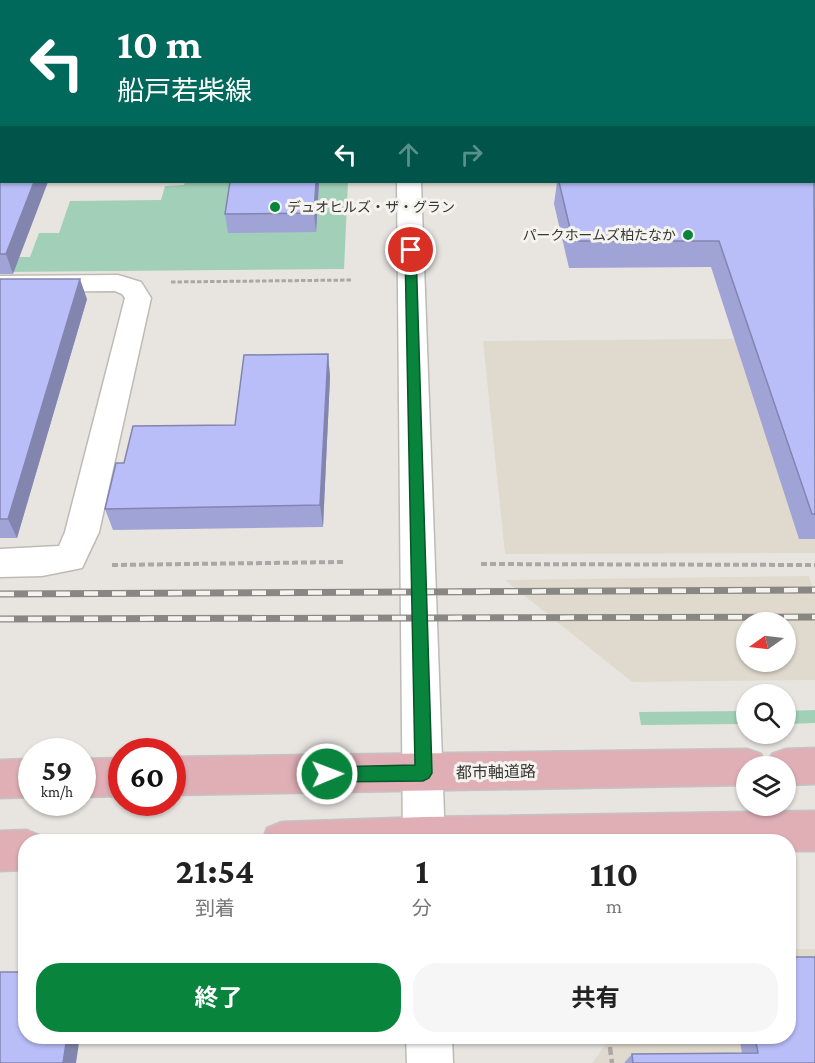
<!DOCTYPE html>
<html lang="ja">
<head>
<meta charset="utf-8">
<style>
  :root { --surface:#fff; --page:#f6f6f6; --text:#222; --muted:#767676; --accent:#09843d }
  body { margin:0; font-family:"Crimson Pro","Noto Sans JP",serif; background:var(--page); color:var(--text); height:100vh; display:flex; flex-direction:column; font-size:22px; white-space:nowrap }
  * { box-sizing:border-box; margin:0 }
  p { font-size:20px; color:var(--muted) }
  .icon { flex:none; width:33px; height:33px; fill:none; stroke:currentColor; stroke-width:2; stroke-linecap:round; stroke-linejoin:round }
  .map { position:relative; flex:1; overflow:hidden }
  .panel { position:absolute; left:18px; top:834px; width:778px; height:210px; display:flex; flex-direction:column; background:var(--surface); border-radius:24px; box-shadow:0 2px 4px #0004 }
  .panel>* { flex:none }
  .guide { position:absolute; left:0px; top:0px; width:816px; height:183px; box-shadow:0 2px 4px #0004; background:#00695c; color:#fff; overflow:hidden }
  .needle { width:39px; rotate:256deg }
  .fabs { position:absolute; left:736px; top:612px; display:grid; gap:12px }
  .fabs a { display:grid; place-items:center; width:60px; height:60px; border-radius:50%; background:var(--surface); box-shadow:0 2px 4px #0004; font-size:30px }
  .speed { position:absolute; left:18px; top:738px; display:flex; gap:12px; font-size:30px; font-weight:700; text-align:center }
  .speed>* { display:grid; place-content:center; width:78px; height:78px; border-radius:50%; background:var(--surface); box-shadow:0 2px 4px #0004; line-height:1 }
  .speed small { font-size:15px; font-weight:400 }
  .speed .limit { border:9px solid #d22; background:#fff; color:#111 }
  .pin { position:absolute; display:grid; place-items:center; width:51px; height:51px; color:#fff; margin:-26px; border:3px solid #fff; border-radius:50%; box-shadow:0 2px 6px #0007 }
  .me { position:absolute; width:66px; margin:-33px; rotate:89deg; stroke-linejoin:round; filter:drop-shadow(0 0 4px #0008) }
  .turn { display:flex; align-items:center; gap:21px; height:126px; padding:0 18px; font-size:27px }
  .turn .icon { width:78px; height:78px; stroke-width:2.5 }
  .turn b { display:block; font-size:42px; line-height:51px }
  .lanes { display:flex; align-items:center; height:57px; padding:0 18px; background:#0003; justify-content:center; gap:30px; direction:ltr }
  .lanes .off { opacity:.35 }
  .eta { display:flex; justify-content:space-evenly; align-items:center; height:102px; text-align:center }
  .eta b { font-size:36px; font-weight:700; line-height:42px }
  .primary-button { display:flex; gap:12px; margin-top:auto; padding:12px 18px }
  .primary-button a { flex:1; height:69px; border-radius:24px; background:var(--accent); color:#fff; font-size:24px; font-weight:700; line-height:69px; text-align:center }
  .primary-button a+a { background:var(--page); color:var(--text) }
  .map>svg:first-child { display:block }
  .built { fill:#e0dace; fill-rule:evenodd }
  .green { fill:#a1cfb7 }
  .lines { fill:none; stroke-linecap:round; stroke-linejoin:round }
  .minor-casing { stroke:#bdbbb6; stroke-width:3 }
  .tertiary-casing { stroke:#bdbbb6; stroke-width:3 }
  .primary-casing { stroke:#c3c3c3; stroke-width:3 }
  .path-far2 { stroke:#aaa7a4; stroke-width:3; stroke-dasharray:4.5 2; stroke-linecap:butt }
  .path-far1 { stroke:#aaa7a4; stroke-width:4; stroke-dasharray:6 3; stroke-linecap:butt }
  .path { stroke:#aaa7a4; stroke-width:4.5; stroke-dasharray:8 4; stroke-linecap:butt }
  .minor { fill:#fff; fill-rule:evenodd }
  .tertiary { fill:#fff; fill-rule:evenodd }
  .primary { fill:#e0afb6; fill-rule:evenodd }
  .rail-casing { stroke:#898784; stroke-width:7 }
  .rail { stroke:#f5f3ee; stroke-width:4.5; stroke-dasharray:14; stroke-linecap:butt }
  .wall { fill:#a0a3d5 }
  .shaded-wall { fill:#8285ae }
  .building { fill:#babef8; stroke:#8285ae; stroke-width:1.5 }
  .route { fill:#09843d; stroke:#065628; stroke-width:1.5 }
  .poi-dot { fill:#09843d; stroke:#f5f3ee; stroke-width:2 }
  .labels { text-anchor:middle; dominant-baseline:central; stroke-width:6; stroke-linejoin:round; paint-order:stroke }
  .far-poi-label { font-size:14px; fill:#383736; stroke:#f5f3ee; text-anchor:start }
  .street-label { font-size:16px; fill:#383736; stroke:#f5f3ee }
</style>
</head>
<body>
<div class="map">
<svg width="815" height="1063" viewBox="0 0 815 1063">
  <rect width="100%" height="100%" fill="#e8e5e1"/>
  <g class="built">
    <path d="M 815,338 L 815,553 L 505,554 L 483,341 Z"/>
    <path d="M 809,576 L 815,593 L 815,680 L 632,682 L 505,580 ZM 747,622 L 786,622 L 786,662 L 747,662 Z"/>
    <path d="M 789,949 L 815,949 L 815,1063 L 592,1063 L 611,1037 L 789,1036 Z"/>
  </g>
  <g class="green">
    <path d="M 185,182 L 348,182 L 344,269 L 0,272 L 0,264 L 11,257 L 30,257 L 39,233 L 59,233 L 70,201 L 161,200 L 165,186 L 184,185 Z"/>
    <path d="M 815,710 L 815,723 L 786,724 L 786,711 Z"/>
    <path d="M 747,711 L 747,724 L 641,725 L 639,712 Z"/>
  </g>
  <g class="lines">
    <g class="minor-casing">
      <g id="minor">
        <path d="M 196,0 L 216,0 L 195,2 Z"/>
        <path d="M 118,275 L 141,282 L 151,298 L 99,532 L 82,568 L 42,576 L 0,577 L 0,549 L 59,546 L 65,532 L 125,298 L 122,294 L 115,291 L 0,292 L 0,276 Z"/>
      </g>
    </g>
    <g class="tertiary-casing">
      <g id="tertiary">
        <path d="M 443,0 L 463,0 L 443,2 Z"/>
        <rect x="814" y="45" width="1" height="12"/>
        <path d="M 397,182 L 421,182 L 445,842 L 403,842 Z"/>
        <path d="M 406,1036 L 452,1036 L 453,1063 L 407,1063 Z"/>
      </g>
    </g>
    <g class="primary-casing">
      <g id="primary">
        <path d="M 815,748 L 815,784 L 786,785 L 786,766 L 767,766 L 772,754 L 786,749 Z"/>
        <path d="M 747,749 L 761,754 L 766,766 L 747,766 L 747,785 L 172,795 L 172,757 Z"/>
        <path d="M 122,758 L 122,796 L 82,797 L 82,759 Z"/>
        <path d="M 32,759 L 32,797 L 0,798 L 0,760 Z"/>
        <path d="M 815,811 L 815,851 L 789,851 L 789,842 L 262,842 L 267,828 L 282,822 L 424,817 Z"/>
        <path d="M 26,830 L 41,836 L 43,842 L 26,842 L 26,870 L 0,871 L 0,831 Z"/>
      </g>
    </g>
    <path class="path-far2" d="M 171,282 L 352,280"/>
    <g class="path-far1">
      <path d="M 481,564 L 815,565"/>
      <path d="M 112,565 L 343,562"/>
    </g>
    <path class="path" d="M 606,1036 L 609,1040 L 612,1063"/>
    <use href="#minor" class="minor"/>
    <use href="#tertiary" class="tertiary"/>
    <use href="#primary" class="primary"/>
    <g class="rail-casing">
      <g id="rail">
        <path d="M 0,594 L 815,590"/>
        <path d="M 0,619 L 815,617"/>
      </g>
    </g>
    <use href="#rail" class="rail"/>
  </g>
  <g class="wall">
    <path d="M 0,0 L 189,0 L 188,2 L 2,2 L 2,124 L 0,124 Z"/>
    <path d="M 674,0 L 815,0 L 815,24 L 814,2 L 674,2 Z"/>
    <path d="M 0,129 L 13,274 L 0,274 Z"/>
    <path d="M 815,177 L 815,539 L 799,539 L 711,267 L 569,268 L 554,204 L 557,182 L 814,182 Z"/>
    <path d="M 219,182 L 319,182 L 316,232 L 228,233 L 225,214 L 230,182 Z"/>
    <path d="M 0,279 L 87,299 L 17,538 L 0,538 Z"/>
    <path d="M 328,354 L 330,377 L 323,527 L 113,530 L 105,509 L 235,425 Z"/>
    <path d="M 739,1036 L 789,1036 L 815,1063 L 742,1053 Z"/>
    <path d="M 632,1054 L 633,1063 L 624,1063 Z"/>
  </g>
  <g class="shaded-wall">
    <path d="M 178,0 L 189,0 L 188,2 L 178,2 Z"/>
    <path d="M 34,182 L 48,182 L 13,274 L 6,254 Z"/>
    <path d="M 316,182 L 319,182 L 316,232 L 314,213 Z"/>
    <path d="M 80,279 L 87,299 L 17,538 L 8,519 Z"/>
    <path d="M 328,354 L 330,377 L 323,527 L 320,505 Z"/>
    <path d="M 67,1036 L 80,1036 L 76,1063 L 63,1063 Z"/>
  </g>
  <g class="building">
    <path d="M 0,0 L 178,0 L 178,2 L 2,2 L 2,105 L 0,105 Z"/>
    <path d="M 682,0 L 815,0 L 815,11 L 814,2 L 682,2 Z"/>
    <path d="M 2,126 L 2,182 L 34,182 L 6,254 L 0,254 L 0,129 Z"/>
    <path d="M 814,177 L 815,514 L 812,514 L 719,241 L 573,241 L 559,182 L 814,182 Z"/>
    <path d="M 230,182 L 316,182 L 314,213 L 225,214 Z"/>
    <path d="M 0,279 L 80,279 L 8,519 L 0,519 Z"/>
    <path d="M 328,354 L 320,505 L 105,509 L 116,463 L 124,463 L 133,426 L 235,425 L 244,355 Z"/>
    <path d="M 789,957 L 815,957 L 815,1063 L 633,1063 L 632,1054 L 758,1053 L 755,1036 L 789,1036 Z"/>
    <path d="M 0,972 L 26,972 L 26,1036 L 67,1036 L 63,1063 L 0,1063 Z"/>
  </g>
  <path class="route" d="M 411,247 L 416,250 L 432,773 L 429,778 L 423,781 L 327,782 L 321,780 L 319,774 L 321,769 L 327,767 L 415,765 L 405,250 Z"/>
  <g class="poi-dot">
    <circle cx="275" cy="207" r="6"/>
    <circle cx="688" cy="235" r="6"/>
  </g>
  <g class="labels">
    <g class="far-poi-label">
      <text x="287" y="207">デュオヒルズ・ザ・グラン</text>
      <text x="676" y="235" text-anchor="end">パークホームズ柏たなか</text>
    </g>
    <g class="street-label">
      <text transform="translate(496 772) rotate(-1)">都市軸道路</text>
    </g>
  </g>
</svg>
<div class="fabs">
<a><svg class="needle" viewBox="-14 -14 28 28"><path d="M0-13l5 13h-10z" fill="#e53935"/><path d="M0 13l5-13h-10z" fill="#767676"/></svg></a>
<a><svg class="icon" aria-label="search" viewBox="0 0 24 24"><circle cx="10" cy="10" r="6"/><path d="M15 15l6 6"/></svg></a>
<a><svg class="icon" aria-label="layers" viewBox="0 0 24 24"><path d="M12 4l9 5-9 5-9-5zM3 14l9 5 9-5"/></svg></a>
</div>
<div class="speed"><div>59<small>km/h</small></div><div class="limit">60</div></div>
<div class="pin" style="left:411px;top:250px;background:#d93025"><svg class="icon" aria-label="arrive" viewBox="0 0 24 24"><path d="M6 21V4h12l-3 4 3 4H6"/></svg></div>
<svg class="me" style="left:327px;top:774px" viewBox="-20 -20 40 40"><circle r="17" fill="#09843d" stroke="#fff" stroke-width="3"/><path d="M0-11L8 9 0 5-8 9z" fill="#fff"/></svg>
<div class="guide">
<div class="turn"><svg class="icon" aria-label="left" viewBox="0 0 24 24"><path d="M17 20v-9H6M10 6l-5 5 5 5"/></svg><div><b>10 m</b>船戸若柴線</div></div>
<div class="lanes"><svg class="icon" aria-label="left" viewBox="0 0 24 24"><path d="M17 20v-9H6M10 6l-5 5 5 5"/></svg><svg class="icon off" aria-label="ahead" viewBox="0 0 24 24"><path d="M12 20V5M6 11l6-6 6 6"/></svg><svg class="icon off" aria-label="right" viewBox="0 0 24 24"><path d="M7 20v-9h11M14 6l5 5-5 5"/></svg></div>
</div>
<section class="panel">
<div class="eta">
<div><b>21:54</b><p>到着</p></div>
<div><b>1</b><p>分</p></div>
<div><b>110</b><p>m</p></div>
</div>
<div class="primary-button"><a>終了</a><a>共有</a></div>
</section>
</div>
</body>
</html>
